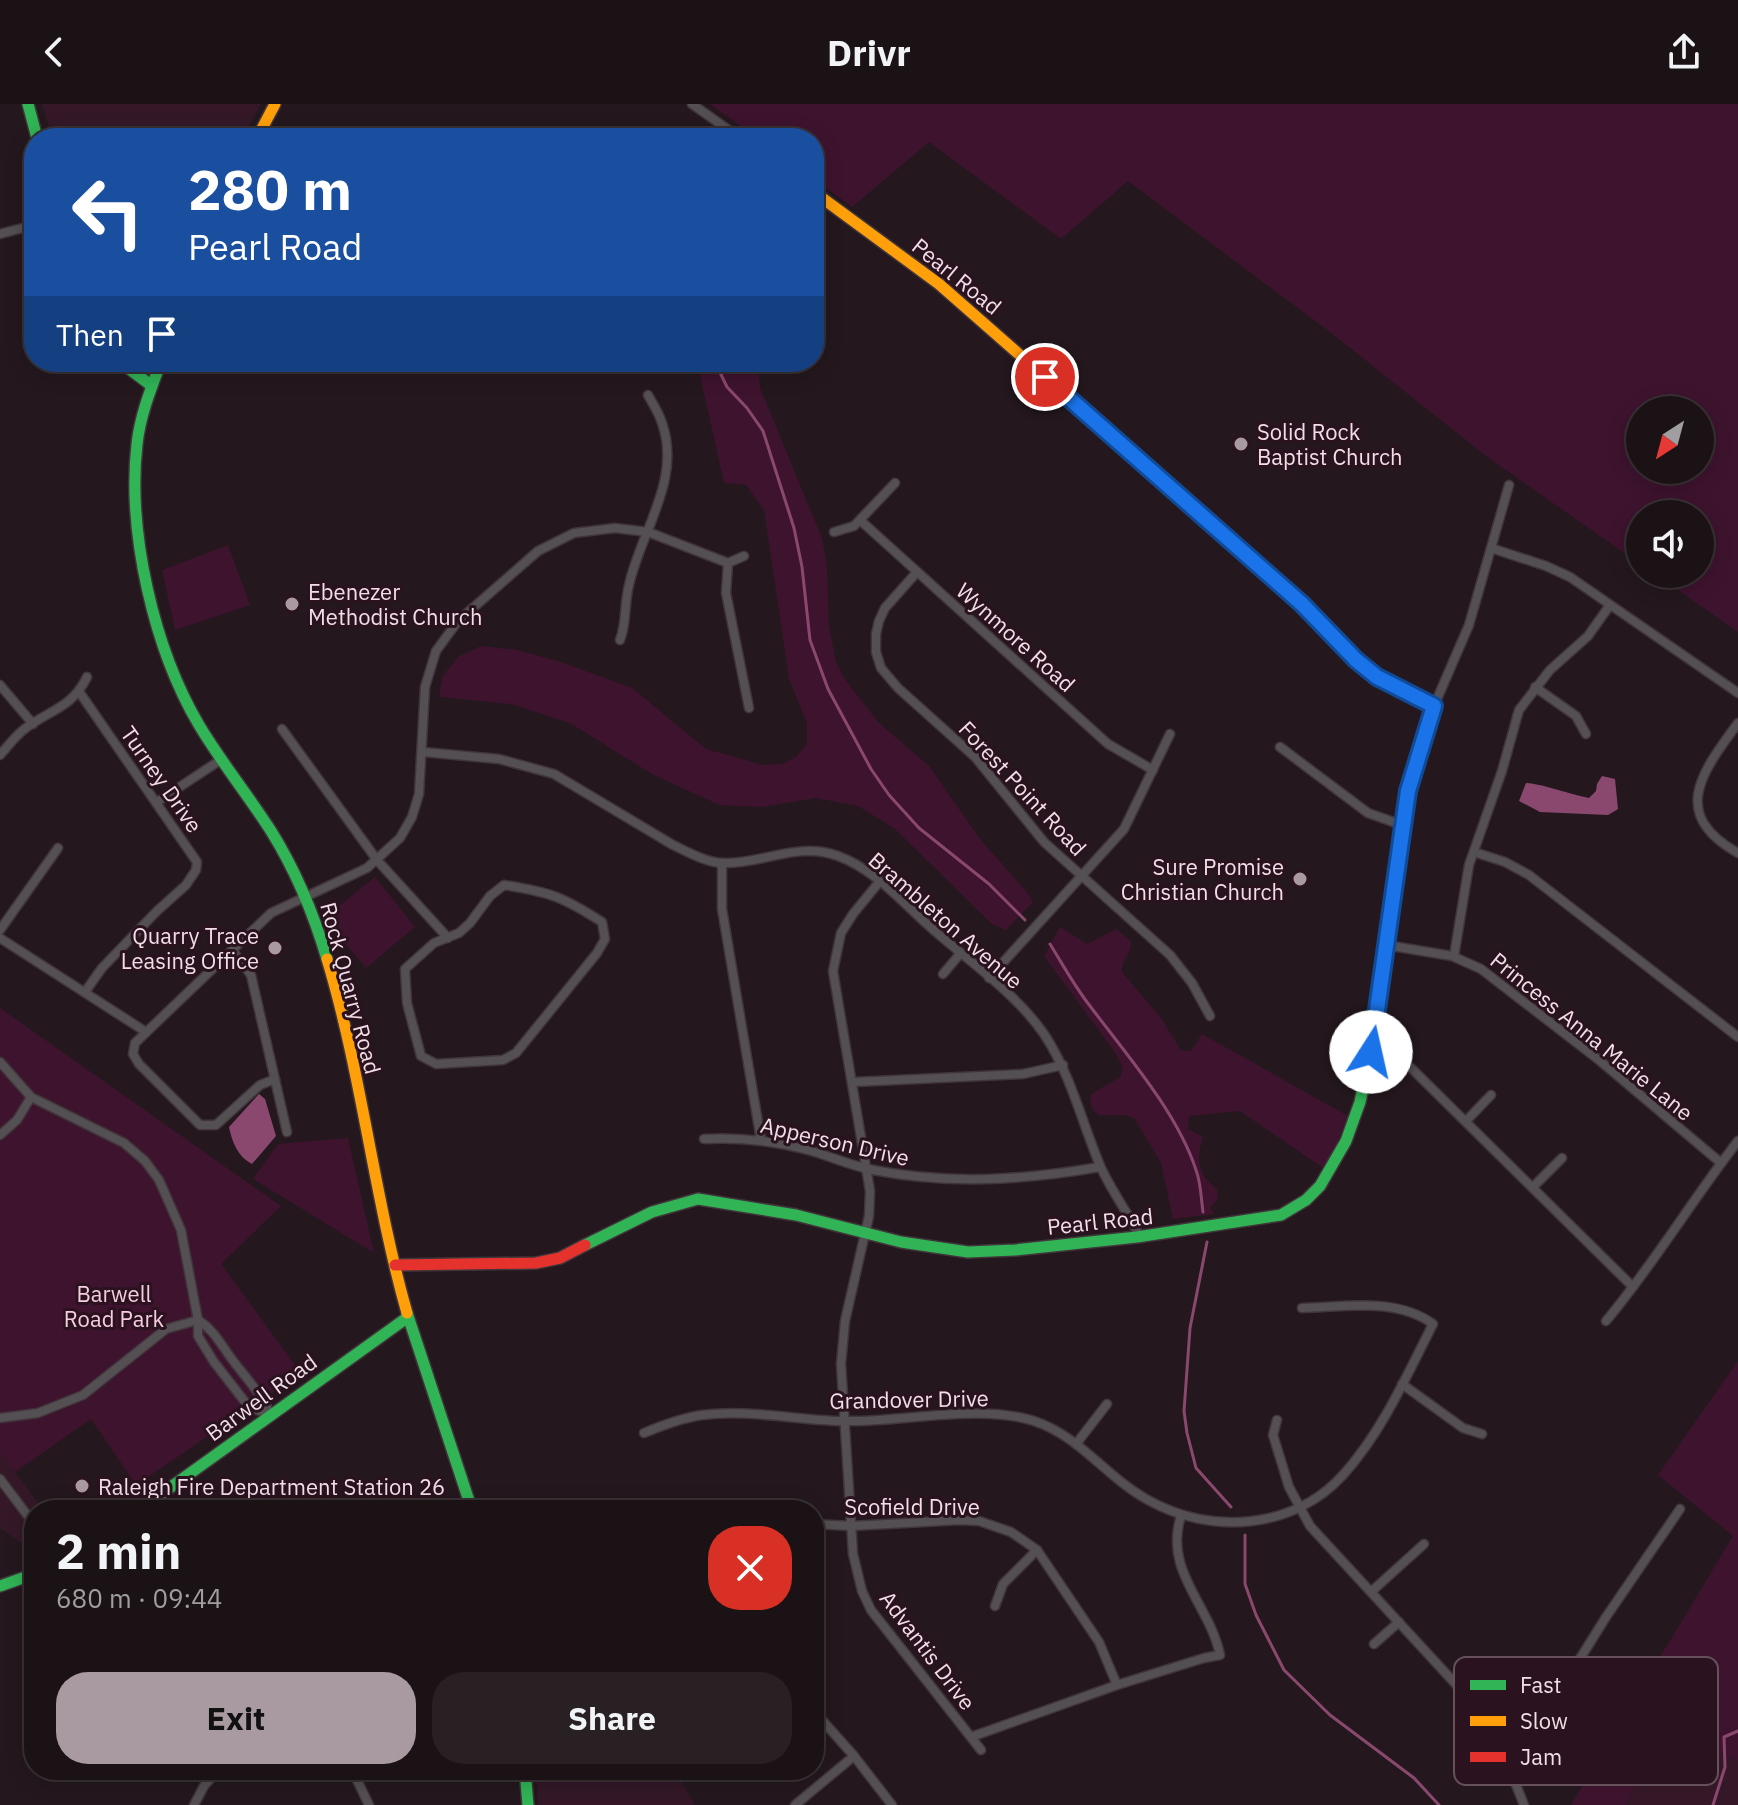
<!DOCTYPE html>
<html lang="en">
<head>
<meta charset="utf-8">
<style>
  :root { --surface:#1b1216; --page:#282023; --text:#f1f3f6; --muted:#a09ea1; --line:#393235; --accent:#a999a1 }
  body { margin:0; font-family:"IBM Plex Sans",sans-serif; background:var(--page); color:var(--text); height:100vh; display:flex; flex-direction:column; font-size:30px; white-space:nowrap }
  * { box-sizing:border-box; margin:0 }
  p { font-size:26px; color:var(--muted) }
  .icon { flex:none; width:44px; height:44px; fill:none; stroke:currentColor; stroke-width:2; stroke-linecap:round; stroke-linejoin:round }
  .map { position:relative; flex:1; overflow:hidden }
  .drawer { position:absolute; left:24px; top:1396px; width:800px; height:280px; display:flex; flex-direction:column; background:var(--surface); border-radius:32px; box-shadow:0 4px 20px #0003,0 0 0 2px var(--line) }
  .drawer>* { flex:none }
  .guide { position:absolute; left:24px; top:24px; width:800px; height:244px; border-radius:32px; box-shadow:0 4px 20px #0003,0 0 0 2px var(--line); background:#1a4fa0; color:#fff; overflow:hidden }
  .needle { width:52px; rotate:216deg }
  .tools { position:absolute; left:1626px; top:292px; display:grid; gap:16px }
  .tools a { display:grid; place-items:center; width:88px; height:88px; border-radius:50%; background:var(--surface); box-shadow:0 4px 20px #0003,0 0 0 2px var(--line); font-size:40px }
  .pin { position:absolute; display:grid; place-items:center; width:68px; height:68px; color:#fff; margin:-34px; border:4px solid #fff; border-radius:50%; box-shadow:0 2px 8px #0007 }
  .me { position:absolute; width:88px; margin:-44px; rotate:10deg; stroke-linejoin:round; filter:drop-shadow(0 0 6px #0008) }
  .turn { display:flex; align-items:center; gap:28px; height:168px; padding:0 32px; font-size:36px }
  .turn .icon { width:104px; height:104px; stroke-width:2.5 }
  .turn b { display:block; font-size:56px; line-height:68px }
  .then { display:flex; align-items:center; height:76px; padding:0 32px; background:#0003; gap:16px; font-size:30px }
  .round { display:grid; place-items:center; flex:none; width:84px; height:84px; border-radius:32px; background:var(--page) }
  .summary { display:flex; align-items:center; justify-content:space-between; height:136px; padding:0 32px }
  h1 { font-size:48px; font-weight:700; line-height:60px }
  .primary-button { display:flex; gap:16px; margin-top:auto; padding:16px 32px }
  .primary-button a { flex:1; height:92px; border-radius:32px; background:var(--accent); color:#111; font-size:32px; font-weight:700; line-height:92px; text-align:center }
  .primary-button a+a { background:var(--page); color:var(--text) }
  header { display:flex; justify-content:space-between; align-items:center; height:104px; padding:0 32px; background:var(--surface); font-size:36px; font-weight:700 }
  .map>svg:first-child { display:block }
  .built { fill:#341828 }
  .green { fill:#3e132e; fill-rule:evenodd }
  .water { fill:#8b486e }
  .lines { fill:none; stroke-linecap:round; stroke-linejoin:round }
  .stream { stroke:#8b486e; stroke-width:3 }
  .street-casing { stroke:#40353a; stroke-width:11 }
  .fast-casing { stroke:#40353a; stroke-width:14 }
  .slow-casing { stroke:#40353a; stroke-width:14 }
  .jam-casing { stroke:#40353a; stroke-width:14 }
  .street { stroke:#544f52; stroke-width:8 }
  .fast { stroke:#30b455; stroke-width:11 }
  .slow { stroke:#ff9f0a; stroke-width:11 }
  .jam { stroke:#e5322d; stroke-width:11 }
  .route-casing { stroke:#114b97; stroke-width:20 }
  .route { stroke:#1a73e8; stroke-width:14 }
  .poi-dot { fill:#a999a1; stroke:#2a121f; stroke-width:3 }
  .labels { text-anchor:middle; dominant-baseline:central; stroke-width:6; stroke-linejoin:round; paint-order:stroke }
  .street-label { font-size:22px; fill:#f1dfe8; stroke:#2a121f }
  .poi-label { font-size:22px; fill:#f1dfe8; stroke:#2a121f; text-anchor:start }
  .park-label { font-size:22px; fill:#f6cce1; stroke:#2a121f }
  .key { fill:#2a121f; stroke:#66505b; stroke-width:2 }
  .key-label { font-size:22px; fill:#f1dfe8 }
</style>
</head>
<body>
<header><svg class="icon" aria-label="back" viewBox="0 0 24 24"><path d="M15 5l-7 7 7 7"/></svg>Drivr<svg class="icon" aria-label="share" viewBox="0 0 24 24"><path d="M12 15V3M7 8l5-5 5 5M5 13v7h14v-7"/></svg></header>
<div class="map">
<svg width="1738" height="1701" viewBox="0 0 1738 1701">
  <rect width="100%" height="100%" fill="#24181e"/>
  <g class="built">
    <path d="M 42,0 L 261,0 L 242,34 L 52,34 Z"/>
    <path d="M 0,1348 L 43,1406 L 34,1406 L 34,1448 L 0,1424 Z"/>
    <path d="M 1665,1614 L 1738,1658 L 1738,1701 L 1626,1701 Z"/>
    <path d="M 536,1666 L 675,1666 L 695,1701 L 538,1701 Z"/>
  </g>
  <g class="green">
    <path d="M 710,0 L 1738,0 L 1738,528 L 1655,470 L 1700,470 L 1700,410 L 1640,410 L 1640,460 L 1486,352 L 1326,225 L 1128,77 L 1061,135 L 929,38 L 852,103 L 814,75 L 814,34 L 757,34 ZM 1640,306 L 1700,306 L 1700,366 L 1640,366 Z"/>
    <path d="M 697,258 L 758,258 L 760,284 L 822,434 L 827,463 L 829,522 L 836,558 L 844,574 L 878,618 L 929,662 L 980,735 L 1026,787 L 1033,798 L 1006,826 L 993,821 L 895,725 L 858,702 L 815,694 L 763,703 L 719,701 L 652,670 L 570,619 L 511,600 L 439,593 L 442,573 L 458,553 L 481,542 L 517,546 L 561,558 L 632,584 L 706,645 L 763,661 L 783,660 L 796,653 L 807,640 L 807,619 L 789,575 L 764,406 L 746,381 L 724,379 Z"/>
    <path d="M 228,441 L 250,501 L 175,526 L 162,466 Z"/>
    <path d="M 375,773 L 415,823 L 366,864 L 324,814 Z"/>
    <path d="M 1060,823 L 1087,840 L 1116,825 L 1131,837 C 1132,849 1121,856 1122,868 L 1161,914 L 1181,946 L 1191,947 L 1202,930 L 1348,1012 L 1326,1066 L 1240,1007 L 1189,1012 L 1188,1025 L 1203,1033 C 1196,1056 1197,1069 1217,1085 L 1218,1095 L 1210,1104 L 1214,1110 L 1173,1115 L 1161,1059 L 1134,1014 L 1125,1011 L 1099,1011 C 1091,1006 1089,999 1091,990 L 1120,973 L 1123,964 L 1114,947 L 1044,852 Z"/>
    <path d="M 0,904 L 281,1102 L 221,1160 L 301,1269 L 136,1381 L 91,1315 L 15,1368 L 0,1348 Z"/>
    <path d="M 348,1034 L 374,1149 L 253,1075 L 278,1040 Z"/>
    <path d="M 1738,1257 L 1738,1658 L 1665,1615 L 1626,1701 L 1571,1701 L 1733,1432 L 1658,1371 Z"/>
  </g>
  <g class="water">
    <path d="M 1602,672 L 1615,675 L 1618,705 L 1608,711 L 1540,708 L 1519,697 L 1526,679 C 1539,679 1573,691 1589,694 L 1596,687 L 1597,680 Z"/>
    <path d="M 259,990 L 265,995 L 276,1032 L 252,1060 C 238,1053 232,1038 229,1023 Z"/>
  </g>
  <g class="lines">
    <g class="stream">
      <path d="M 715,258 L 727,283 L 747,304 L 763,327 L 794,424 L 802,463 L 810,536 L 828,585 L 871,665 L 889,691 L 919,724 L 989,780 L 1025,816"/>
      <path d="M 1050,840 C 1063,861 1075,883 1090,902 C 1126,950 1177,1008 1196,1066 C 1201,1079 1201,1094 1203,1108"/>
      <path d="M 1207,1138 L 1190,1224 L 1184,1307 L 1187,1329 L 1196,1364 L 1231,1403"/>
      <path d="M 1245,1431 L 1245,1480 L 1256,1511 L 1284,1566 L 1330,1611 L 1414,1674 L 1439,1701"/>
      <path d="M 1713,1701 L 1725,1663 L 1724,1633 L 1738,1627"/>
    </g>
    <g class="street-casing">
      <g id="street">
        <path d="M 692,0 L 740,34"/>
        <path d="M 0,130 L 34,121"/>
        <path d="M 861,417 L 1108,640 L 1153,666"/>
        <path d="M 834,428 L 854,422 L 895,379"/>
        <path d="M 1491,444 L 1546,462 L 1570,473 L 1738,589"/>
        <path d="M 728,459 L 726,489 L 749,604"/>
        <path d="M 917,468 L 885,504 L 879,517 L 876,530 L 876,548 L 881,564 L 898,584 L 975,653 L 1044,738 L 1170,851 L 1192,879 L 1210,912"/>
        <path d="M 620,536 C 627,518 624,500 629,481 C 641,427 682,376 662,319 C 659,309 653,300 648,291"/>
        <path d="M 0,581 L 33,620"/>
        <path d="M 1535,583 L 1576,612 L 1586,630"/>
        <path d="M 80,589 L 197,758 L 196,766 L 186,781 L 157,807 L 102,864 L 85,888"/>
        <path d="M 1434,602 L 1469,521 L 1509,381"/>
        <path d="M 1738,619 C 1703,667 1668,710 1738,749"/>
        <path d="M 282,625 L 377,756 L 448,834"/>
        <path d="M 1280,643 L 1368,709 L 1402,721"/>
        <path d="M 423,648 L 499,655 L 554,670 L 673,741 C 688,748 707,759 724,759 C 763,760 799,737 838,752 C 874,765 901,797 929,822 C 967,856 1015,888 1044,930 C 1070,969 1081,1015 1099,1059 C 1109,1084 1128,1108 1140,1133"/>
        <path d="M 0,651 C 7,643 14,634 22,627 C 47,606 71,606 87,573"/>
        <path d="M 157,698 L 222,655"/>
        <path d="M 1474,748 L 1505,758 L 1529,771 L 1738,933"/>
        <path d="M 722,759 L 722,805 L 761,1036"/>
        <path d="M 880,777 L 853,810 L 841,829 L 833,867 L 870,1087 L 869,1112 L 845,1217 L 841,1260 L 853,1450 L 862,1487 L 871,1506 L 981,1646"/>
        <path d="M 504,781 C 550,788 563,793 602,818 L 605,835 L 597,849 L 516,949 L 503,956 L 436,960 L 421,952 L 407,899 L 405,865 L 434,839 L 459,829 L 470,819 L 490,792 Z"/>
        <path d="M 0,826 L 58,744"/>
        <path d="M 0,834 L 146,928"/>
        <path d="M 1386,841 L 1452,852 L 1481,865 L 1599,956 L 1721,1059"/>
        <path d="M 232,846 L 251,871 L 287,1028"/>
        <path d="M 1454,852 L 1469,761 L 1502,667 L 1519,606 L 1550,566 L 1588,532 L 1610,501"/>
        <path d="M 943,870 L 960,850"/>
        <path d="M 989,874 L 1124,725 L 1170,630"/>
        <path d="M 1371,948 L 1406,959 L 1633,1183"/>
        <path d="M 0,958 L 31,993 L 124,1039 L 145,1057 L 159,1076 L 181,1126 L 198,1216 L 198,1232 L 214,1258 L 249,1303 L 271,1311"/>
        <path d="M 275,975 L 260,981 L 216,1021 L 200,1021 L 139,960 L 133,950 L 135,939 L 271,809 L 367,764 L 400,734 L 412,713 L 419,690 L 425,583 L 436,547 L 458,517 L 538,447 L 574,429 L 615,424 L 648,428 L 728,459 L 744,452"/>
        <path d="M 854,978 L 1023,970 L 1063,961"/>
        <path d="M 1466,1017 L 1491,991"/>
        <path d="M 0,1031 L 17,1016 L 31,993"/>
        <path d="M 704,1035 C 740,1033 774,1037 808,1046 C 830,1052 851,1062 873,1066 C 950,1081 1024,1076 1100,1063"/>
        <path d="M 1533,1083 L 1562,1054"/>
        <path d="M 198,1216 C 214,1226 220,1239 231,1254 C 245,1273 261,1289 271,1311"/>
        <path d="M 1606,1217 C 1654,1160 1692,1096 1738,1037"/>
        <path d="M 1402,1280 L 1463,1324 L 1482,1330"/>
        <path d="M 0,1314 L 38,1309 L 83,1291 L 166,1225 L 198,1216"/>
        <path d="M 1277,1316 L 1273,1331 L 1289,1383 L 1310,1422 L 1475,1601 C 1497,1632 1510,1665 1524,1701"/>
        <path d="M 644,1329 C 663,1321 682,1314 702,1311 C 747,1305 796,1316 841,1317 C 900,1319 978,1299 1034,1317 C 1080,1332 1107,1374 1148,1396 C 1210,1431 1293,1426 1343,1371 C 1382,1328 1407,1271 1433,1220 C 1396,1193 1345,1203 1302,1204"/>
        <path d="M 1076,1340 L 1107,1300"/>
        <path d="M 0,1375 L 34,1420"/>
        <path d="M 814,1420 L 851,1422 L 960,1416 L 979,1417 L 1011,1428 L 1037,1446 L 1099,1538 L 1117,1581"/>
        <path d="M 1372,1487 L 1424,1440"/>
        <path d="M 995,1502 L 1003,1480 L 1037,1446"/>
        <path d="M 1374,1540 L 1399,1518"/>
        <path d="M 814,1607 L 854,1652 L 892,1701"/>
        <path d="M 971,1633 L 1117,1581 L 1204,1554 L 1220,1551 C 1210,1501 1163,1467 1181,1412"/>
        <path d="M 1503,1648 L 1528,1635 L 1538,1622 L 1606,1513 L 1680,1405"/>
        <path d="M 347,1666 L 357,1676 L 369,1701"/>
        <path d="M 194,1701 L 204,1682 L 218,1666"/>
        <path d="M 795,1701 L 854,1652"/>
      </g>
    </g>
    <g class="fast-casing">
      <g id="fast">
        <path d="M 28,0 L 37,34"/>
        <path d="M 120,258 L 152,282"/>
        <path d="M 161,258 C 151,284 140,312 137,340 C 127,428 154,545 199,621 C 221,658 248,691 271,727 C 296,767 314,811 327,855"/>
        <path d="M 1096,318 L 1302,500 L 1356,556 L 1377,573 L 1434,602 L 1414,666"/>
        <path d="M 585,1141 L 652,1108 L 698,1095 L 796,1111 L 901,1138 L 968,1148 L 1015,1146 L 1137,1133 L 1281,1111 L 1306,1096 L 1320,1082 L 1346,1037 L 1360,998 L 1374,933"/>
        <path d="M 407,1209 L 472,1406"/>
        <path d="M 139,1406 L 408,1213"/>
        <path d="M 0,1482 L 34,1470"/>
        <path d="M 525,1666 L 528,1701"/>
      </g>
    </g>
    <g class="slow-casing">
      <g id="slow">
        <path d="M 257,34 L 275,0"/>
        <path d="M 814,88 L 939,180 L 1096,318"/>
        <path d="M 327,855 C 362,971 374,1093 407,1209"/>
      </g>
    </g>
    <g class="jam-casing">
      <g id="jam">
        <path d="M 1374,933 L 1408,687 L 1414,666"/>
        <path d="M 395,1161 L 536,1159 L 560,1154 L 585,1141"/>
      </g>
    </g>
    <use href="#street" class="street"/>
    <use href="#fast" class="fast"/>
    <use href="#slow" class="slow"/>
    <use href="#jam" class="jam"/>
  </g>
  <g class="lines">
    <g class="route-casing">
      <path id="route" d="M 1045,273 L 1302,500 L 1356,556 L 1377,573 L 1434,602 L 1408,687 L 1371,948"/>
    </g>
    <use href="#route" class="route"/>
  </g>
  <g class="poi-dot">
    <circle cx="1241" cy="340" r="8"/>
    <circle cx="292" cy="500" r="8"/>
    <circle cx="1300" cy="775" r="8"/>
    <circle cx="275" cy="844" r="8"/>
    <circle cx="82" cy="1382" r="8"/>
  </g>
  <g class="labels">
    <g class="street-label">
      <text transform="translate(957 172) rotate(39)">Pearl Road</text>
      <text transform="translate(1016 533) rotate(42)">Wynmore Road</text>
      <text transform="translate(162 675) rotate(55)">Turney Drive</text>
      <text transform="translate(1023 684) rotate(47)">Forest Point Road</text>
      <text transform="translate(946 816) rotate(41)">Brambleton Avenue</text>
      <text transform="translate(351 884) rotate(75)">Rock Quarry Road</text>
      <text transform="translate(1592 932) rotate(39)">Princess Anna Marie Lane</text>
      <text transform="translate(835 1037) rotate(13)">Apperson Drive</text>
      <text transform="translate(1100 1117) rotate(-6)">Pearl Road</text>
      <text transform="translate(261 1293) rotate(-36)">Barwell Road</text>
      <text transform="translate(909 1295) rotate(-1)">Grandover Drive</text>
      <text x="912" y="1402">Scofield Drive</text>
      <text transform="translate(928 1546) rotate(53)">Advantis Drive</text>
    </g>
    <g class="poi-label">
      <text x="1257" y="327">Solid Rock<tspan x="1257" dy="25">Baptist Church</tspan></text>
      <text x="308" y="487">Ebenezer<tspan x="308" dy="25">Methodist Church</tspan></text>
      <text x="1284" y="762" text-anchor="end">Sure Promise<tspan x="1284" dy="25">Christian Church</tspan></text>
      <text x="259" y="831" text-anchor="end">Quarry Trace<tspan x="259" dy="25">Leasing Office</tspan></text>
      <text x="98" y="1382">Raleigh Fire Department Station 26</text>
    </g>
    <g class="park-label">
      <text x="114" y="1189">Barwell<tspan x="114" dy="25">Road Park</tspan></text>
    </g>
  </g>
  <rect x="1454" y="1553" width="264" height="128" rx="12" class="key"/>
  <rect x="1470" y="1576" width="36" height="10" fill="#30b455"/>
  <rect x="1470" y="1612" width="36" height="10" fill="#ff9f0a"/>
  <rect x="1470" y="1648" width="36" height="10" fill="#e5322d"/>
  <g class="key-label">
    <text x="1520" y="1589">Fast</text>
    <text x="1520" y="1625">Slow</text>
    <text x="1520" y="1661">Jam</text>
  </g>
</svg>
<div class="tools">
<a><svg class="needle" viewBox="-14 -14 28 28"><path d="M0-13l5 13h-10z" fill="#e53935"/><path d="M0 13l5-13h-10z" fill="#a09ea1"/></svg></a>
<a><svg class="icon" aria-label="sound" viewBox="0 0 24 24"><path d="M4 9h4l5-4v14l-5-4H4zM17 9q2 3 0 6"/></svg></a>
</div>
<div class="pin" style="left:1045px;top:273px;background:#d93025"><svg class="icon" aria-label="arrive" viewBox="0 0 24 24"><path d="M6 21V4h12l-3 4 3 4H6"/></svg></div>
<svg class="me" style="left:1371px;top:948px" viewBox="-20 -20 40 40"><circle r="19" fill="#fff"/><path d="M0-13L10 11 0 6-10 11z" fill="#1a73e8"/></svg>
<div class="guide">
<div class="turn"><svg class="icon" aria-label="left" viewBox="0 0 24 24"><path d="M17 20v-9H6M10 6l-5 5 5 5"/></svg><div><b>280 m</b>Pearl Road</div></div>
<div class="then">Then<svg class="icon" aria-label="arrive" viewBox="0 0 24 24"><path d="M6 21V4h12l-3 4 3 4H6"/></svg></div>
</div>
<section class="drawer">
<div class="summary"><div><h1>2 min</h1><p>680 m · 09:44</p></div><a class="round" style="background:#d93025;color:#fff"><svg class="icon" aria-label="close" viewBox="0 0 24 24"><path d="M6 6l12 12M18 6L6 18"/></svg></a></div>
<div class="primary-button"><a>Exit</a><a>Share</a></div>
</section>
</div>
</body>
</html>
